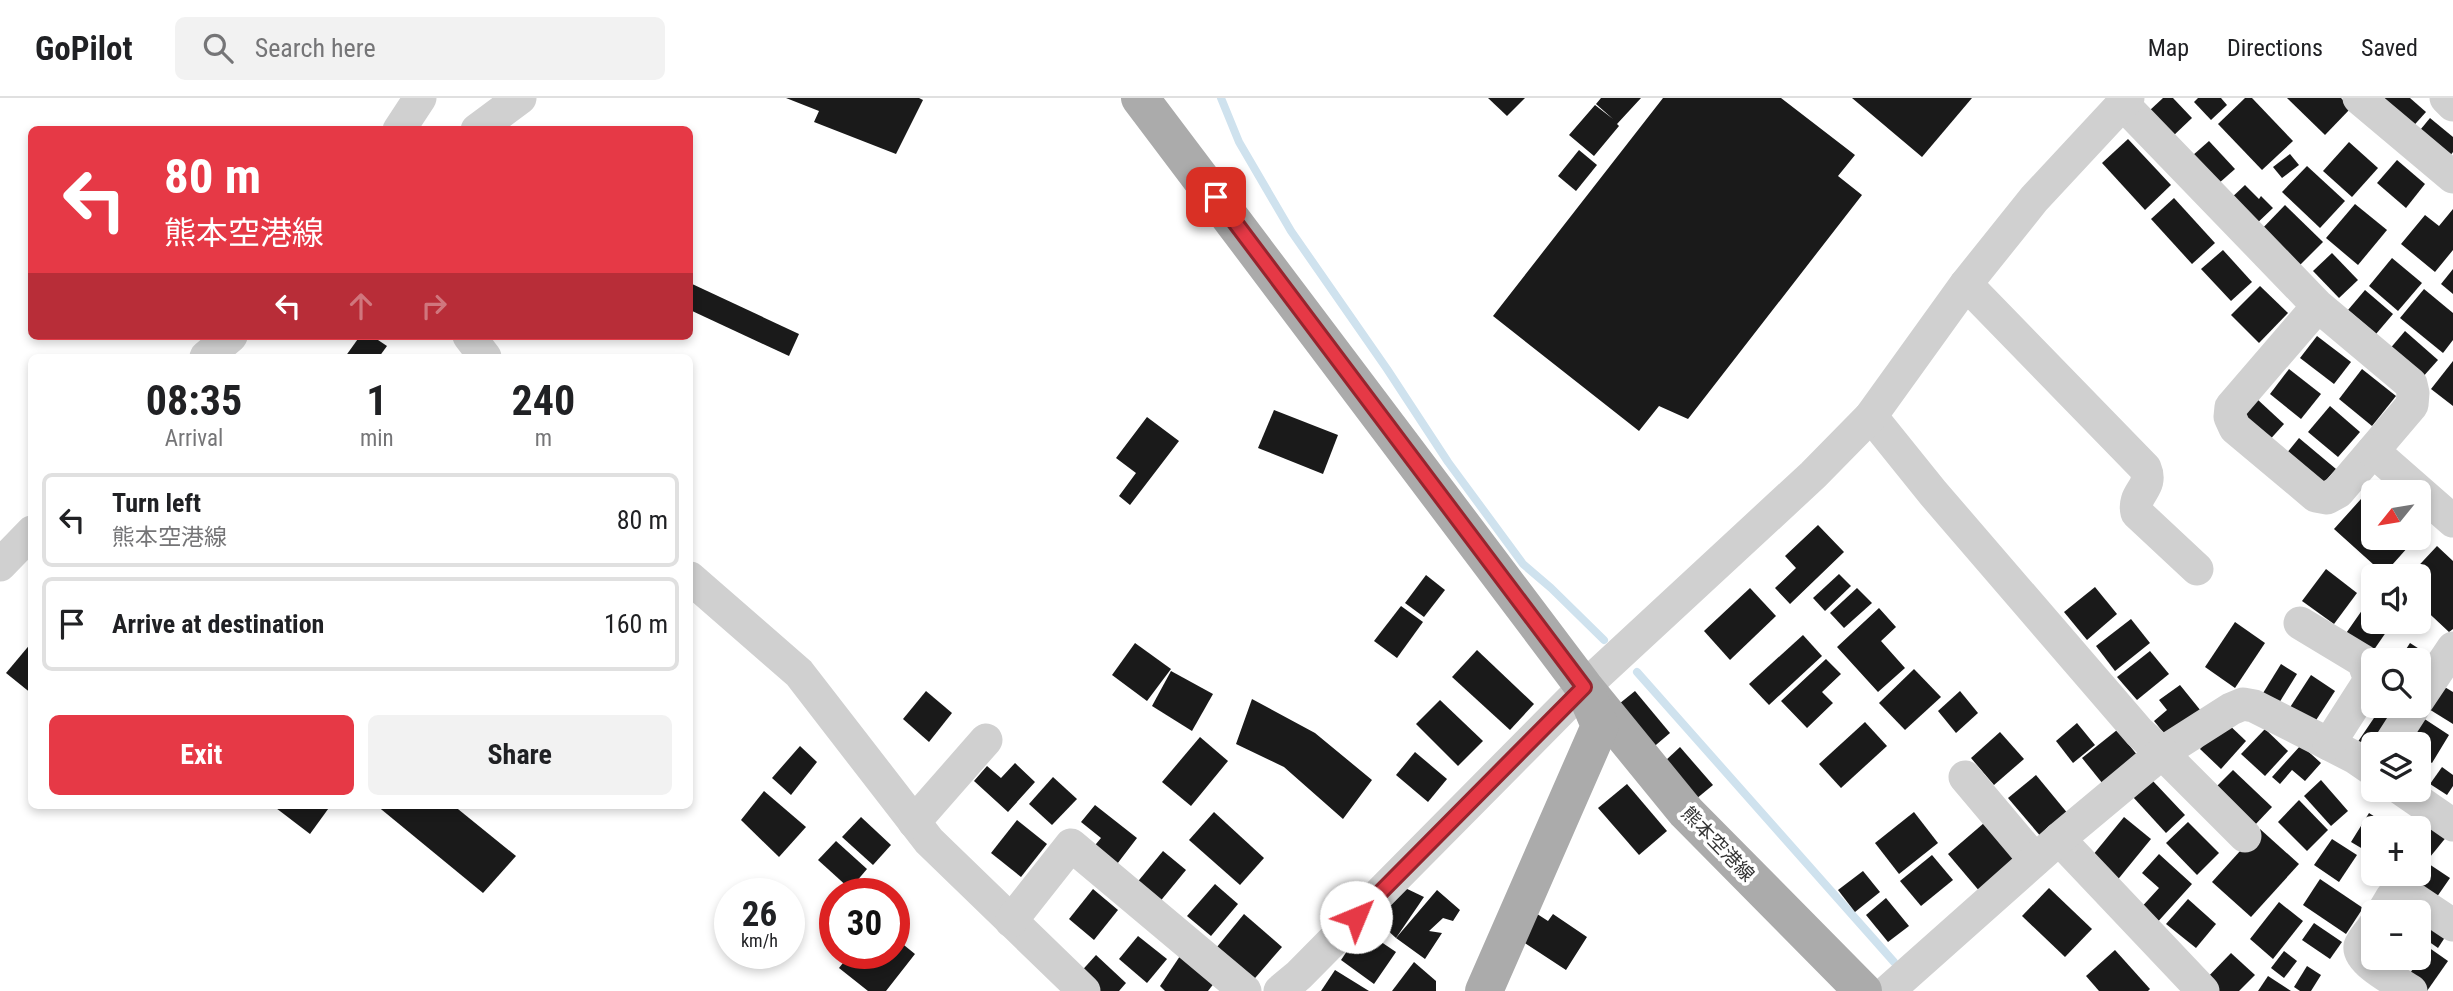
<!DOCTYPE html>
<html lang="en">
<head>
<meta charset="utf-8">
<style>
  :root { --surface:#fff; --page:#f2f2f2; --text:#202124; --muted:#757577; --line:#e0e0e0; --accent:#e63946 }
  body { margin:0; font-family:"Roboto Condensed","Noto Sans JP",sans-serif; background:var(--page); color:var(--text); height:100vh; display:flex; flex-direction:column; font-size:26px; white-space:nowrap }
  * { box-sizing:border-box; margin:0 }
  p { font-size:23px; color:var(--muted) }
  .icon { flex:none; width:38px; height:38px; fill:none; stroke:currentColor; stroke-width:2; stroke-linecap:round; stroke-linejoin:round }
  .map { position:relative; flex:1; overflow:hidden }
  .panel { position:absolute; left:28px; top:256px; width:665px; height:455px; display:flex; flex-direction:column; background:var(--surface); border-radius:10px; box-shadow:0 4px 10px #0003 }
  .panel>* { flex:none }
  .top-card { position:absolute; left:28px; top:28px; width:665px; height:214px; border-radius:10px; box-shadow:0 4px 10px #0003; background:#e63946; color:#fff; overflow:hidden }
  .needle { width:46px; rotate:240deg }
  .controls { position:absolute; left:2361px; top:382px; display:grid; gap:14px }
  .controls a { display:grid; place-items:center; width:70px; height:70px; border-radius:10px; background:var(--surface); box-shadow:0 4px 10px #0003; font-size:35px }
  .speed { position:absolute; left:714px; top:780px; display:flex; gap:14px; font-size:35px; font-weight:700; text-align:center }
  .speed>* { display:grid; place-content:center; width:91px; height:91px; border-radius:50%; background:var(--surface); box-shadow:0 4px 10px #0003; line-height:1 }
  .speed small { font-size:18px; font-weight:400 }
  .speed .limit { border:10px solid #d22; background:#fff; color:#111 }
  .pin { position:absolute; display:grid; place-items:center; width:60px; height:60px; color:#fff; margin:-30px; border-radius:14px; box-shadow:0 4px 10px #0006 }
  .me { position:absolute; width:77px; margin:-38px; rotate:45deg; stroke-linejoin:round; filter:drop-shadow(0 0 5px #0008) }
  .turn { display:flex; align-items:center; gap:24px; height:147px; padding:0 21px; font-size:32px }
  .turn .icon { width:91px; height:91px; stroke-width:2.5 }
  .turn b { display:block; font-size:49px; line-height:60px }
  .lanes { display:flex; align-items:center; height:66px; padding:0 21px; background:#0003; justify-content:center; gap:35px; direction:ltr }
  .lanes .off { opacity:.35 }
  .eta { display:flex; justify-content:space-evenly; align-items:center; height:119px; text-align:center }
  .eta b { font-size:42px; font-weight:700; line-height:49px }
  .primary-button { display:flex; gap:14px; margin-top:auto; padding:14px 21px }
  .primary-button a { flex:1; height:80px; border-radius:10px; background:var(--accent); color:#fff; font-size:28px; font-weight:700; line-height:80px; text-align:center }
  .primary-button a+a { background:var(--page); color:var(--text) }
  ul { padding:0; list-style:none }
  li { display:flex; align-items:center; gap:21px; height:94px; margin:0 14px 10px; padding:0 7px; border:4px solid var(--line); border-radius:10px }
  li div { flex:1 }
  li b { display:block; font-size:26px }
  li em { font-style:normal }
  header { display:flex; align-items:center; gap:42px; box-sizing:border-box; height:98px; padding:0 35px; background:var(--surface); border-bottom:2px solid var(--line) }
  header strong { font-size:33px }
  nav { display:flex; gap:38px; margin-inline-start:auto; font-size:24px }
  .search { width:490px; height:63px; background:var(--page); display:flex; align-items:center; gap:18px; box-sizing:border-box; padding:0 24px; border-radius:10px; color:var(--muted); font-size:26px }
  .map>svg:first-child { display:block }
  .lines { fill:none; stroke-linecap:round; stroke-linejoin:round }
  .stream { stroke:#cfe2ee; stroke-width:8 }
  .building { fill:#1a1a1a }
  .minor { stroke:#d0d0d0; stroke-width:33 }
  .major { stroke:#ababab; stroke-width:38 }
  .route-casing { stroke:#96252e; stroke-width:18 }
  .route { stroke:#e63946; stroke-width:12 }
  .labels { text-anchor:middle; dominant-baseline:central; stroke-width:7; stroke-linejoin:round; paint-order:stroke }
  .street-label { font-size:19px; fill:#333; stroke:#fff }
</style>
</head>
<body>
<header>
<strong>GoPilot</strong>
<div class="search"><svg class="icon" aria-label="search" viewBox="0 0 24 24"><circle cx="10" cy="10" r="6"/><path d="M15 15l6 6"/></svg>Search here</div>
<nav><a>Map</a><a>Directions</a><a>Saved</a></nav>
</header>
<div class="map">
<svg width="2453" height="893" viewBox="0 0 2453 893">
  <rect width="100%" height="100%" fill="#fff"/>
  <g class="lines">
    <g class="stream">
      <path d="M 1221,0 L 1239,44 L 1291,133 L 1387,271 L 1448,364 L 1523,466 L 1551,490 L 1604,542"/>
      <path d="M 1637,574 L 1894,864"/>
    </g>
  </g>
  <g class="building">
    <path d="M 786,0 L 919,0 L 923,2 L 896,56 L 814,24 L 819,13 Z"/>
    <path d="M 1488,0 L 1525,0 L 1507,18 Z"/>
    <path d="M 1601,0 L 1641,0 L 1617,26 L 1619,28 L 1594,58 L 1569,37 L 1595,7 L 1613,21 L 1596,6 Z"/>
    <path d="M 1663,0 L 1781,0 L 1855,57 L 1838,78 L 1862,97 L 1688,321 L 1659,308 L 1639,333 L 1493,218 Z"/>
    <path d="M 1852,0 L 1972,0 L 1922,59 Z"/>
    <path d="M 2163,0 L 2173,0 L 2192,20 L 2172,39 L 2149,13 Z"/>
    <path d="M 2198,0 L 2221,0 L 2227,7 L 2211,22 L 2194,4 Z"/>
    <path d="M 2245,0 L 2252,0 L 2293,43 L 2262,72 L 2218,26 Z"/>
    <path d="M 2287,0 L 2341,0 L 2351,10 L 2325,37 Z"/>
    <path d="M 2384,0 L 2410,0 L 2426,14 L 2408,34 Z"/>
    <path d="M 2430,20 L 2453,39 L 2453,54 L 2446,63 L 2416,37 Z"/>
    <path d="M 2128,41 L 2171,87 L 2145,112 L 2102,65 Z"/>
    <path d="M 2209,43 L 2235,71 L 2218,86 L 2192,58 Z"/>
    <path d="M 2349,44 L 2378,70 L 2352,99 L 2323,73 Z"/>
    <path d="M 1579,52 L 1597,67 L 1576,93 L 1558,78 Z"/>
    <path d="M 2290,56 L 2299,67 L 2282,80 L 2273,69 Z"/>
    <path d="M 2397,62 L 2425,86 L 2406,110 L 2377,85 Z"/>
    <path d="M 2307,68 L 2345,103 L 2320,130 L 2282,94 Z"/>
    <path d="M 2245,87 L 2259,101 L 2261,98 L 2273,110 L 2253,129 L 2228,103 Z"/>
    <path d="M 2174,100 L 2215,145 L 2192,166 L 2151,121 Z"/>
    <path d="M 2355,106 L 2387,132 L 2358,167 L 2326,140 Z"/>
    <path d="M 2285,107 L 2323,144 L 2296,171 L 2258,135 Z"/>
    <path d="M 2453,111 L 2453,152 L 2435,174 L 2401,146 L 2425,117 L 2439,128 Z"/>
    <path d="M 2223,152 L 2252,184 L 2231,203 L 2201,171 Z"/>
    <path d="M 2332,155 L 2358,182 L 2339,200 L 2313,173 Z"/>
    <path d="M 2392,160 L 2422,185 L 2398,213 L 2369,188 Z"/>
    <path d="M 2453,171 L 2453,196 L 2441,186 Z"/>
    <path d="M 690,185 L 799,236 L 789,258 L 690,212 Z"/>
    <path d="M 2260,188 L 2288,215 L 2259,245 L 2231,217 Z"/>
    <path d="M 2424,191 L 2453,215 L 2453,242 L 2443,255 L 2400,220 Z"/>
    <path d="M 2365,192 L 2393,216 L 2376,236 L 2348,212 Z"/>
    <path d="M 2405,233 L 2438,262 L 2421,281 L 2388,253 Z"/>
    <path d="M 360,238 L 372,238 L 387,248 L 379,259 L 345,259 Z"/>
    <path d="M 2317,238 L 2351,264 L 2334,286 L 2300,260 Z"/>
    <path d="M 2453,263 L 2453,308 L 2431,291 Z"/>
    <path d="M 2289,271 L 2321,296 L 2301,321 L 2270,296 Z"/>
    <path d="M 2362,271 L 2396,298 L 2372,328 L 2339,301 Z"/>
    <path d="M 2257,301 L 2284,326 L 2266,346 L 2238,322 Z"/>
    <path d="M 2330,308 L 2360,334 L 2338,359 L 2308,334 Z"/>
    <path d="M 1274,312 L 1338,337 L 1323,376 L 1258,350 Z"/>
    <path d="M 1147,319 L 1179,343 L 1130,407 L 1119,398 L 1136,375 L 1116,360 Z"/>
    <path d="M 2299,340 L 2336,371 L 2318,391 L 2282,361 Z"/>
    <path d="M 2370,391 L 2373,394 L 2373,439 L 2417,439 L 2384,476 L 2334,431 Z"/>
    <path d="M 1818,427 L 1844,454 L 1790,506 L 1775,490 L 1796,470 L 1785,458 Z"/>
    <path d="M 2437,448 L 2453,463 L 2453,531 L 2449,534 L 2418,505 L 2418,478 L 2409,478 Z"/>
    <path d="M 2326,471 L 2357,495 L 2334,526 L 2302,503 Z"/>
    <path d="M 1839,476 L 1851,488 L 1825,513 L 1813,500 Z"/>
    <path d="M 1426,477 L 1445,492 L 1424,519 L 1405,505 Z"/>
    <path d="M 2095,489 L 2117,516 L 2087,542 L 2064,514 Z"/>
    <path d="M 1750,490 L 1776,518 L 1730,562 L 1704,533 Z"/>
    <path d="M 1857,490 L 1872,505 L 1844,530 L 1830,515 Z"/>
    <path d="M 1401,508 L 1423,524 L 1397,560 L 1374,543 Z"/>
    <path d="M 2365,508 L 2373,514 L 2373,523 L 2386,523 L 2391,527 L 2369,559 L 2342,541 Z"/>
    <path d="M 1879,510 L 1896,529 L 1881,543 L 1905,570 L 1878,594 L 1837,549 Z"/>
    <path d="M 2131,521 L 2150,545 L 2115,573 L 2096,548 Z"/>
    <path d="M 2235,524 L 2265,545 L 2235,590 L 2205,569 Z"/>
    <path d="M 1803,537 L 1822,558 L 1769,607 L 1749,586 Z"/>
    <path d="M 32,544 L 32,596 L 6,575 Z"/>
    <path d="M 1135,545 L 1171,571 L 1147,603 L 1112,577 Z"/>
    <path d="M 2410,545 L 2435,561 L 2418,585 L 2418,562 L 2399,562 Z"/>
    <path d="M 1477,552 L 1534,606 L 1510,632 L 1452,579 Z"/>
    <path d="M 2150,553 L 2169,576 L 2137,602 L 2117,579 Z"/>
    <path d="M 1826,561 L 1841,576 L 1822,594 L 1833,605 L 1807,630 L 1781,603 Z"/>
    <path d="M 2281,566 L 2297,576 L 2276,610 L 2260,600 Z"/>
    <path d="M 1914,571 L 1941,599 L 1905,632 L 1879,605 Z"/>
    <path d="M 1171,573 L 1213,596 L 1192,633 L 1152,608 Z"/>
    <path d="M 2311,577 L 2335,593 L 2309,633 L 2285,617 Z"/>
    <path d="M 2438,585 L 2453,594 L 2453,626 L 2424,608 Z"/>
    <path d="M 2180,587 L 2201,613 L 2168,640 L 2154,623 L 2167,612 L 2159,602 Z"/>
    <path d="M 926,593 L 952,615 L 929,644 L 903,621 Z"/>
    <path d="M 1635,593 L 1670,635 L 1650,652 L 1614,610 Z"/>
    <path d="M 1960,593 L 1978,615 L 1956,635 L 1938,613 Z"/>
    <path d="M 1252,601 L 1315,635 L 1372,682 L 1343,721 L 1284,669 L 1236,646 Z"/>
    <path d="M 1440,602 L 1483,643 L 1458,668 L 1416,626 Z"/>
    <path d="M 2378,614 L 2398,627 L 2385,646 L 2373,646 L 2373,663 L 2353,651 Z"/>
    <path d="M 2420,618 L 2449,637 L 2432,665 L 2418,656 L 2418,646 L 2403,646 Z"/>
    <path d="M 2225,623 L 2246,643 L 2221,671 L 2200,651 Z"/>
    <path d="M 1865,624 L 1887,648 L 1841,690 L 1819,666 Z"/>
    <path d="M 2077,625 L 2095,647 L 2073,665 L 2056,643 Z"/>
    <path d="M 2265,631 L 2288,653 L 2265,678 L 2241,656 Z"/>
    <path d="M 2117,632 L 2142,663 L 2107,691 L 2082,660 Z"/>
    <path d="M 2000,634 L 2024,661 L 1994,687 L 1971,660 Z"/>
    <path d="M 1200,639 L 1228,663 L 1191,708 L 1162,684 Z"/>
    <path d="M 2301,647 L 2321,665 L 2305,683 L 2292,672 L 2280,686 L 2272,679 Z"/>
    <path d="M 800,648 L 817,664 L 791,697 L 772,680 Z"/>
    <path d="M 1680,649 L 1713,687 L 1696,701 L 1664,664 Z"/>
    <path d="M 1415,654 L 1447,681 L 1428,704 L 1396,677 Z"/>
    <path d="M 1015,665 L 1035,684 L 1008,714 L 974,683 L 987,668 L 1001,680 Z"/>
    <path d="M 2442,669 L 2453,677 L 2453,688 L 2447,697 L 2430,686 Z"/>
    <path d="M 2233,672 L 2272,709 L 2253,729 L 2214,691 Z"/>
    <path d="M 2036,677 L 2069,717 L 2042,740 L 2008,700 Z"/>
    <path d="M 1053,679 L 1077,701 L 1052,727 L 1029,706 Z"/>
    <path d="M 2152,682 L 2185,717 L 2166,735 L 2133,699 Z"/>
    <path d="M 2321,682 L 2348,713 L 2331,728 L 2304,698 Z"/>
    <path d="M 1627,686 L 1667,733 L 1639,757 L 1598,710 Z"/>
    <path d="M 764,693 L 806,729 L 779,759 L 741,722 Z"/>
    <path d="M 2299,702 L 2328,732 L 2307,753 L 2278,724 Z"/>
    <path d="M 272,707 L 331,707 L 310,736 Z"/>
    <path d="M 376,707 L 453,707 L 516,758 L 483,795 Z"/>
    <path d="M 1095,707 L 1137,740 L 1114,770 L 1091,752 L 1101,740 L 1081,724 Z"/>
    <path d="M 1214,714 L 1264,760 L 1240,787 L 1189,742 Z"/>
    <path d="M 1914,714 L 1938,745 L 1899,776 L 1875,745 Z"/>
    <path d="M 2369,715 L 2392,730 L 2373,730 L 2373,757 L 2351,744 Z"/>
    <path d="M 861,719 L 891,747 L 873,767 L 842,739 Z"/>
    <path d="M 2124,719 L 2151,741 L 2115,785 L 2088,763 Z"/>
    <path d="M 2427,720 L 2448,737 L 2430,759 L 2418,749 L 2418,731 Z"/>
    <path d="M 1017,722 L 1047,746 L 1021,779 L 991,755 Z"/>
    <path d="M 2188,724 L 2219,755 L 2197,777 L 2166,745 Z"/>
    <path d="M 1984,725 L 2017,764 L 1981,795 L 1948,756 Z"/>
    <path d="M 2260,731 L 2299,766 L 2251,819 L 2212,784 Z"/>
    <path d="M 2332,741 L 2357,757 L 2339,784 L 2314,767 Z"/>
    <path d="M 836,743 L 867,771 L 850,791 L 818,762 Z"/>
    <path d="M 1163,753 L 1186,772 L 1158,806 L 1135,787 Z"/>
    <path d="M 2159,756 L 2192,786 L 2154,828 L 2138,813 L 2159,790 L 2142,775 Z"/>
    <path d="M 1932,757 L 1953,782 L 1921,808 L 1900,783 Z"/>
    <path d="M 2420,760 L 2450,780 L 2432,806 L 2402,786 L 2409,775 L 2418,775 Z"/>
    <path d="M 1863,773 L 1880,794 L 1855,814 L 1838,792 Z"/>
    <path d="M 2320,781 L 2363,810 L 2346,836 L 2303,807 Z"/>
    <path d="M 1215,786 L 1238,806 L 1211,838 L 1187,818 Z"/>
    <path d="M 1401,788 L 1424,799 L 1396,840 L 1376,822 Z"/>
    <path d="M 2049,790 L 2092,831 L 2065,859 L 2022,818 Z"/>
    <path d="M 1093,791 L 1118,812 L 1094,842 L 1069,821 Z"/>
    <path d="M 1437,792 L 1460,812 L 1453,823 L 1443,820 L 1429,833 L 1442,835 L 1425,861 L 1396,840 Z"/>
    <path d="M 1886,800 L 1909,828 L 1888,844 L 1866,817 Z"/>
    <path d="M 2188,801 L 2216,826 L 2196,850 L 2166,826 Z"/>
    <path d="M 2279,804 L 2303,823 L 2273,861 L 2250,841 Z"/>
    <path d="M 1531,812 L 1548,823 L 1553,816 L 1587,839 L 1566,872 L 1514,838 Z"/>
    <path d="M 1244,816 L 1282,849 L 1249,887 L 1212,855 Z"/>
    <path d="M 2438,821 L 2451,830 L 2438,850 L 2425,841 Z"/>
    <path d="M 2314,825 L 2342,844 L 2330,861 L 2302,842 Z"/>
    <path d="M 1362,831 L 1396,854 L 1374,886 L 1341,862 Z"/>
    <path d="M 1138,838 L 1167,861 L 1147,885 L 1119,861 Z"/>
    <path d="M 894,839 L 915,856 L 886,893 L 868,893 L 839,870 L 850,856 L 894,856 Z"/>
    <path d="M 2428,849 L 2448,863 L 2427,893 L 2404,884 Z"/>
    <path d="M 2115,852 L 2150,891 L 2148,893 L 2099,893 L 2086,878 Z"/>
    <path d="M 2284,853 L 2297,863 L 2284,880 L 2271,870 Z"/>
    <path d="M 2231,855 L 2255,877 L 2239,893 L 2210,893 L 2202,885 Z"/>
    <path d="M 1096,857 L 1126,885 L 1119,893 L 1094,893 L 1077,878 Z"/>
    <path d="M 1180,858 L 1215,884 L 1208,893 L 1165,893 L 1160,888 Z"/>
    <path d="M 1414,864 L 1436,883 L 1436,893 L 1392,893 Z"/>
    <path d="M 2307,868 L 2321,877 L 2311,893 L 2300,893 L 2294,889 Z"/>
    <path d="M 1335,872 L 1369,893 L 1321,893 Z"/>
    <path d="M 2268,878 L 2291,893 L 2258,893 Z"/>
  </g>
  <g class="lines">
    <g class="minor">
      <path d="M 2359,0 L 2453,79"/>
      <path d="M 2446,0 L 2453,7"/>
      <path d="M 2123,6 L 2318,208 L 2411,286 L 2413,295 L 2412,307 L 2338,394 L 2327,400 L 2316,398 L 2235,330 L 2230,319 L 2231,309 L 2318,208"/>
      <path d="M 399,32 L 420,0"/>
      <path d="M 477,32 L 520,0"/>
      <path d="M 1966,186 L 2145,370 C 2154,391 2132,394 2137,415 L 2197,471"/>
      <path d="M 469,238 L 485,259"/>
      <path d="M 206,259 L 231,238"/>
      <path d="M 1871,318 L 1933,395 L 2139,634 L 2162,655 L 2231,611 L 2243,606 L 2254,608 L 2354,659 L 2373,672"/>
      <path d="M 2373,353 L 2453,423"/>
      <path d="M 0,467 L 32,434"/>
      <path d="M 690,480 L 799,575 L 929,743 L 1084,893"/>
      <path d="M 2300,525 L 2363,563 L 2370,582 L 2329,646"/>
      <path d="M 2418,602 L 2453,550"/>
      <path d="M 2390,646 L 2415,607"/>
      <path d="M 1965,679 L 2035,762"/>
      <path d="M 2401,691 L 2453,727"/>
      <path d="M 914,724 L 986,642"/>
      <path d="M 2059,741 L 2203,893"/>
      <path d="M 2383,814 L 2392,799 L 2400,795 L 2411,799 L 2453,827"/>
      <path d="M 1011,823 L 1071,747 L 1245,893"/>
      <path d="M 2373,829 C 2370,834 2362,842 2360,848 C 2357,864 2399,885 2411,893"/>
      <path d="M 1280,893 L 1299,877 L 1584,589 L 1813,377 L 1871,318 L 1966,186 L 2034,101 L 2128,0"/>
      <path d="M 1888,893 L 2059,741 L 2162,655 L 2245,738"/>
    </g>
    <g class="major">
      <path d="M 1140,0 L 1584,589 L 1686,714 L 1863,893"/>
      <path d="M 1484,893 L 1600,628 L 1587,597"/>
    </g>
  </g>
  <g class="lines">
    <g class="route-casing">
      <path id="route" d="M 1216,99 L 1584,589 L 1356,819"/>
    </g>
    <use href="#route" class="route"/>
  </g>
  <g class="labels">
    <g class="street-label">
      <text transform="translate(1718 746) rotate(46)">熊本空港線</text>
    </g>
  </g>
</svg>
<div class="controls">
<a><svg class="needle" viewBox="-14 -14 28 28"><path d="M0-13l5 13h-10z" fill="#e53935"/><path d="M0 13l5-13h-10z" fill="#757577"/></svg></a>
<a><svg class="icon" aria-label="sound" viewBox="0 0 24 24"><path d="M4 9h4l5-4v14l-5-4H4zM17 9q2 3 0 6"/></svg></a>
<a><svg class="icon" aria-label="search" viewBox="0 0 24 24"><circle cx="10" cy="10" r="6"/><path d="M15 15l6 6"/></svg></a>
<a><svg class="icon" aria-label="layers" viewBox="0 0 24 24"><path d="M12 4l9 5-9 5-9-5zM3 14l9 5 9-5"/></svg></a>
<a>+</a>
<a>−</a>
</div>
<div class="speed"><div>26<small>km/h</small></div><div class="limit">30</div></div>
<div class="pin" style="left:1216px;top:99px;background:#d93025"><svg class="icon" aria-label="arrive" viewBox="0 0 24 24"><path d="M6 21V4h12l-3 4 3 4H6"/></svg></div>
<svg class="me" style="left:1356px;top:819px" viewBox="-20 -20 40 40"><circle r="19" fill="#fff"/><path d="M0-13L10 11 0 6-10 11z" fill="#e63946"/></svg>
<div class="top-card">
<div class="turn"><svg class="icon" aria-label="left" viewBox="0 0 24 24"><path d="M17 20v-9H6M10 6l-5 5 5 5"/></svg><div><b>80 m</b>熊本空港線</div></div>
<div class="lanes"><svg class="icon" aria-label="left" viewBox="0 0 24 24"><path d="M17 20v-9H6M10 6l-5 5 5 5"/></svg><svg class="icon off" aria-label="ahead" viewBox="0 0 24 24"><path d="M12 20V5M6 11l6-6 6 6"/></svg><svg class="icon off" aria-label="right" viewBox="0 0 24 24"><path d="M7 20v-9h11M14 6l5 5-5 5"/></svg></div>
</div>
<section class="panel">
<div class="eta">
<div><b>08:35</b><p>Arrival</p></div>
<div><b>1</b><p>min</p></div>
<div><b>240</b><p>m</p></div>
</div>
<ul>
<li><svg class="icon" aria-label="left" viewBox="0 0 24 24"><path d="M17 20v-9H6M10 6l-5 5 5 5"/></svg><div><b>Turn left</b><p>熊本空港線</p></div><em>80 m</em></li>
<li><svg class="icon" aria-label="arrive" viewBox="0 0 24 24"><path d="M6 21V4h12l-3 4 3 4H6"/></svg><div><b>Arrive at destination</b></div><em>160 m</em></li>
</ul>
<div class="primary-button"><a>Exit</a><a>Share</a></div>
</section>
</div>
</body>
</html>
